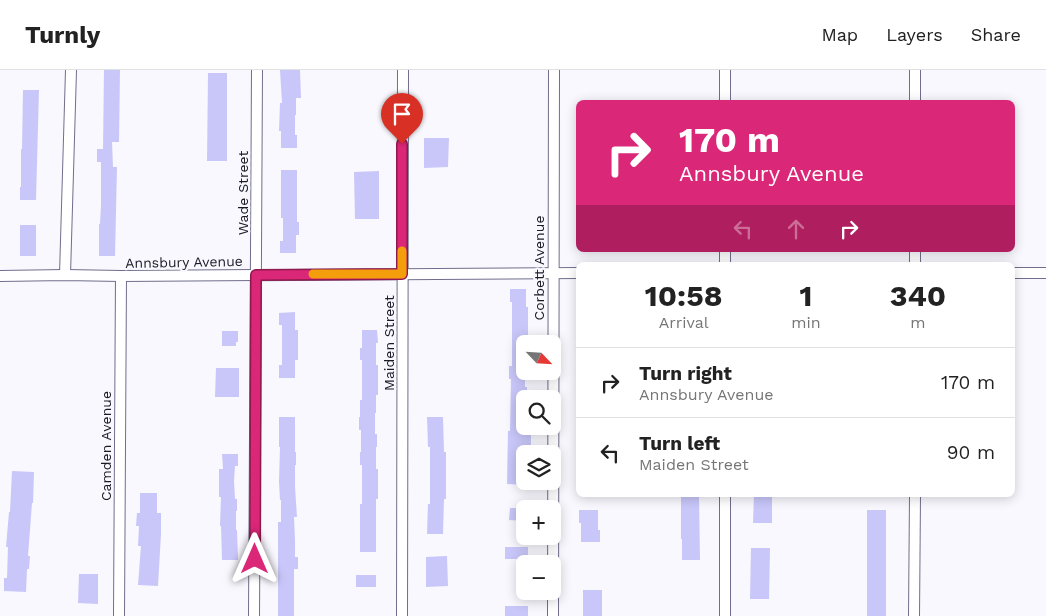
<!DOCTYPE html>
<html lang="en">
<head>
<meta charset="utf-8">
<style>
  :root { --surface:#fff; --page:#f6f6f6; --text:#222; --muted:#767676; --line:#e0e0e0 }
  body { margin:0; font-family:"Work Sans",sans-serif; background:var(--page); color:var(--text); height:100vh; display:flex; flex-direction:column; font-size:19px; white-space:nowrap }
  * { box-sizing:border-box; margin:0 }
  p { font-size:16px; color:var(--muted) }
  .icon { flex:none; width:28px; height:28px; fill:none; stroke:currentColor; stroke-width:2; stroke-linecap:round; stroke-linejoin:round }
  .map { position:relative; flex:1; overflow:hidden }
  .sheet { position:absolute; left:576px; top:192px; width:439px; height:235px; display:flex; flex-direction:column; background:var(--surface); border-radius:8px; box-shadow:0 2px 12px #0003 }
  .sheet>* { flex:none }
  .banner { position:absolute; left:576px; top:30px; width:439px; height:152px; border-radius:8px; box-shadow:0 2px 12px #0003; background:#db2777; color:#fff; overflow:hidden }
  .needle { width:32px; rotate:115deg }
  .controls { position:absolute; left:516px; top:265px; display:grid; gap:10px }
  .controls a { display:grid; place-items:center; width:45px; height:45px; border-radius:8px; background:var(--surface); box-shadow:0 2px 12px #0003; font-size:25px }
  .pin { position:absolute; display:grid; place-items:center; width:42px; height:42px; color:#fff; margin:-51px -21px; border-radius:50% 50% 50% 0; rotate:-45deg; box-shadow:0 0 5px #0007 }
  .pin .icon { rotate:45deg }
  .me { position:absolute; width:55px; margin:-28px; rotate:0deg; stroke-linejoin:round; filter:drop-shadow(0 0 4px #0008) }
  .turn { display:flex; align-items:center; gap:18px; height:105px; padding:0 20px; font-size:22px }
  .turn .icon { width:65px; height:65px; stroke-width:2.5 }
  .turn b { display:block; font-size:35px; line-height:42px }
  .lanes { display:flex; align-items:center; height:48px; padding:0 20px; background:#0003; justify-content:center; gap:25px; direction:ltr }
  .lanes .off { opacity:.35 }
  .eta { display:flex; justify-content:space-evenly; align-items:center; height:85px; text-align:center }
  .eta b { font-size:30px; font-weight:700; line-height:35px }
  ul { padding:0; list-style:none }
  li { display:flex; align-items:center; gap:15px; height:70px; padding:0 20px; border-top:1px solid var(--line) }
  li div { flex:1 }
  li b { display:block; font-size:19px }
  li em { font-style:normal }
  header { display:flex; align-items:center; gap:30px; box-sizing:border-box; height:70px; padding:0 25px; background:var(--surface); border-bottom:1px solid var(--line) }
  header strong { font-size:24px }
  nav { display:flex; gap:28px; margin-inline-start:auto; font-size:18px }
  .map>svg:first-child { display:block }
  .building { fill:#c9c7f9 }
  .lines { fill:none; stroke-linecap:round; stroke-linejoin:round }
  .minor-casing { stroke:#706e8c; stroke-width:12 }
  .minor { stroke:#fff; stroke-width:10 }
  .route-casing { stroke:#8e194d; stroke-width:12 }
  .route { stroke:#db2777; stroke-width:9 }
  .slow { stroke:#f59e0b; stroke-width:9 }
  .labels { text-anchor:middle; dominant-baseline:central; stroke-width:4.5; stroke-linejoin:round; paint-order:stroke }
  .street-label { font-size:14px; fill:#1a1925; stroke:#f8f8fe }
</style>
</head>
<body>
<header>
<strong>Turnly</strong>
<nav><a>Map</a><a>Layers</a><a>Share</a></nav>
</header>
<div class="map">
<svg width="1046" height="546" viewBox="0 0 1046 546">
  <rect width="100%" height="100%" fill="#f8f8fe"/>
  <g class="building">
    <path d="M 104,0 L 120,0 L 119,72 L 112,72 L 113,97 L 117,97 L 115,186 L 99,186 L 99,154 L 100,154 L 101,135 L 101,92 L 97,92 L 97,79 L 103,79 Z"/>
    <path d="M 280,0 L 300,0 L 301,28 L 296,28 L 296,45 L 295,45 L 295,65 L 297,65 L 297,78 L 281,78 L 281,61 L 279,61 L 280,33 L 282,33 Z"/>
    <path d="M 208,3 L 227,3 L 227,91 L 207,91 Z"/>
    <path d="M 23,20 L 39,20 L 36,130 L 20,130 L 20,117 L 21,117 L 21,79 L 22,79 Z"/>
    <path d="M 424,68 L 449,68 L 448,97 L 424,98 Z"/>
    <path d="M 281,100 L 297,100 L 297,152 L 299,152 L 299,165 L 296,165 L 296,183 L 280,183 L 280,171 L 283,171 L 283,148 L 281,148 Z"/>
    <path d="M 379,101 L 379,149 L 355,149 L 354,102 Z"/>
    <rect x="20" y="155" width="16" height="31"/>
    <path d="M 510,219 L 526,219 L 526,237 L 528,237 L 528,269 L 525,269 L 525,317 L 527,317 L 527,329 L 525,329 L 525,361 L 531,361 L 531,384 L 525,384 L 525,415 L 507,414 L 508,361 L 510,361 L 511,309 L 509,309 L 509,296 L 512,296 L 512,232 L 510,232 Z"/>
    <path d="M 295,242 L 295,260 L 298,260 L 298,290 L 295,290 L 295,308 L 279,308 L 279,295 L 282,295 L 282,255 L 279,255 L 279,243 Z"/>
    <path d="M 362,260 L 377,260 L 378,273 L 376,273 L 376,295 L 378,295 L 378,325 L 376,325 L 376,343 L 375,343 L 375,364 L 377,364 L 377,377 L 376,377 L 376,399 L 378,399 L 378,429 L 376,429 L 376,482 L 360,482 L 360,434 L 362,434 L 362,395 L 360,395 L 360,382 L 361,382 L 361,360 L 359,360 L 359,347 L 360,347 L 360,330 L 362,330 L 362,290 L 360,290 L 360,278 L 362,278 Z"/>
    <path d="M 222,261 L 238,261 L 238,272 L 236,272 L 236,276 L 222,276 Z"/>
    <path d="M 216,298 L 239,298 L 239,327 L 215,327 Z"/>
    <path d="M 279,347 L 295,347 L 295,382 L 296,382 L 296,395 L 295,395 L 295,417 L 297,447 L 294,447 L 295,470 L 295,487 L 298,487 L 298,499 L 294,499 L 294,546 L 278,546 L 278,452 L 281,452 L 281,430 L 280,430 L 279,412 L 280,377 L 279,377 Z"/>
    <path d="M 427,347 L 443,347 L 444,382 L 446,382 L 446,429 L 444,429 L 443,464 L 427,464 L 428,434 L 430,434 L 430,377 L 428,377 Z"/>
    <path d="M 222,384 L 238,384 L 238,396 L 235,396 L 234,411 L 235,429 L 237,429 L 237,441 L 236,441 L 236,460 L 237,460 L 238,490 L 222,490 L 221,456 L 220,456 L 221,427 L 219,427 L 219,399 L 223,399 Z"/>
    <path d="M 12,401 L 34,402 L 33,433 L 32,433 L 28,486 L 30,486 L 29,499 L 27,499 L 26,522 L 4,521 L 4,508 L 7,508 L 8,477 L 6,477 L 9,442 L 10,442 Z"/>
    <path d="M 140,423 L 157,423 L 157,443 L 161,443 L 161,464 L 158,516 L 138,515 L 141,476 L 138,476 L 139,456 L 136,456 L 137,443 L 140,443 Z"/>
    <path d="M 681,425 L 699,425 L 700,490 L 682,490 L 682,469 L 681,469 Z"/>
    <path d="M 754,425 L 772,425 L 772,453 L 753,453 Z"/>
    <path d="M 510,438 L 525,438 L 525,451 L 509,450 Z"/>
    <path d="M 579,440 L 598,440 L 598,460 L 600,460 L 600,472 L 581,472 L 581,453 L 579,453 Z"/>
    <rect x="867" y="440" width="19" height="106"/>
    <rect x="505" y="477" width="23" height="12"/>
    <path d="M 751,478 L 770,478 L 769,529 L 750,529 Z"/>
    <path d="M 447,486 L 448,516 L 426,517 L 426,487 Z"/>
    <path d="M 79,504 L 98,504 L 98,534 L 78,533 Z"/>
    <rect x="356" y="505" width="20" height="12"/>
    <rect x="583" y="520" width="19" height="26"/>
    <rect x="505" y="536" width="23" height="10"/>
  </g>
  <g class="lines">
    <g class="minor-casing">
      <g id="minor">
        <path d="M 725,32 L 725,0"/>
        <path d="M 915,32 L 915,0"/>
        <path d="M 725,195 L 725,180"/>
        <path d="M 915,195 L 915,180"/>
        <path d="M 1012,203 L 1046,203"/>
        <path d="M 65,205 L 71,0"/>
        <path d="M 0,206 L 65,205 L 121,206 L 579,203"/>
        <path d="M 725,425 L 725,546"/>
        <path d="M 119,546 L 121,206"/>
        <path d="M 254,546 L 257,0"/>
        <path d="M 402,546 L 403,0"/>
        <path d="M 553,546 L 554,0"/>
        <path d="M 914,546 L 915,425"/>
      </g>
    </g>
    <use href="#minor" class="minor"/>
  </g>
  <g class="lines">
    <g class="route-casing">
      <path id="route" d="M 255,489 L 256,205 L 402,204 L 402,74"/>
    </g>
    <use href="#route" class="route"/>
    <path class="slow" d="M 313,204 L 402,204 L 402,181"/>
  </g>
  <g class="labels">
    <g class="street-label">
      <text transform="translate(243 123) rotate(-90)">Wade Street</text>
      <text transform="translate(184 192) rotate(-1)">Annsbury Avenue</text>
      <text transform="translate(539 198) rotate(-90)">Corbett Avenue</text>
      <text transform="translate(389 273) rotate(-90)">Maiden Street</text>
      <text transform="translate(106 376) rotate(-90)">Camden Avenue</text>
    </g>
  </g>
</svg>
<div class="controls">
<a><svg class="needle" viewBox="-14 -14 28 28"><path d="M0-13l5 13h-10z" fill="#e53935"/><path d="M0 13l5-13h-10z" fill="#767676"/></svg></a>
<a><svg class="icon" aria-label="search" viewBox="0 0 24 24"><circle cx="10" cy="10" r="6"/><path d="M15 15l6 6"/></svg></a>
<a><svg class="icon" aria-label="layers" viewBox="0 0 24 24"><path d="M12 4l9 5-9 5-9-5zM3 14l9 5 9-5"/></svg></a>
<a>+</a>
<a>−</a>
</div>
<div class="pin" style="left:402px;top:74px;background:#d93025"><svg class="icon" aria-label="arrive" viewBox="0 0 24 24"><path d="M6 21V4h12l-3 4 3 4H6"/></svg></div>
<svg class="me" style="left:255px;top:489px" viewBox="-20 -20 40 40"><path d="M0-17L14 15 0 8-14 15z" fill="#db2777" stroke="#fff" stroke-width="4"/></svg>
<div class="banner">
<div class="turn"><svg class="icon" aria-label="right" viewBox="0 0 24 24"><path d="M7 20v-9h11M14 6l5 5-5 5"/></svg><div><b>170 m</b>Annsbury Avenue</div></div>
<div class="lanes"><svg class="icon off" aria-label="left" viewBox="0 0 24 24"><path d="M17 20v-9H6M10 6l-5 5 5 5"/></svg><svg class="icon off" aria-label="ahead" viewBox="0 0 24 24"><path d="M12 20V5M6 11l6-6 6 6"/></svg><svg class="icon" aria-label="right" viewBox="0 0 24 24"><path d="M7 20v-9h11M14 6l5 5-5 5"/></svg></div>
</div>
<section class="sheet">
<div class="eta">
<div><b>10:58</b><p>Arrival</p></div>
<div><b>1</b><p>min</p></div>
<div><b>340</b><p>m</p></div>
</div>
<ul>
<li><svg class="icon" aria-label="right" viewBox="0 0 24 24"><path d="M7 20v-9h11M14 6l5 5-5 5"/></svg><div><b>Turn right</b><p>Annsbury Avenue</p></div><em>170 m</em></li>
<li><svg class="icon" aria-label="left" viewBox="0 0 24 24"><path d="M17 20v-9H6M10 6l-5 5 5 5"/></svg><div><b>Turn left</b><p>Maiden Street</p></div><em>90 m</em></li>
</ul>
</section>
</div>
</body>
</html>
